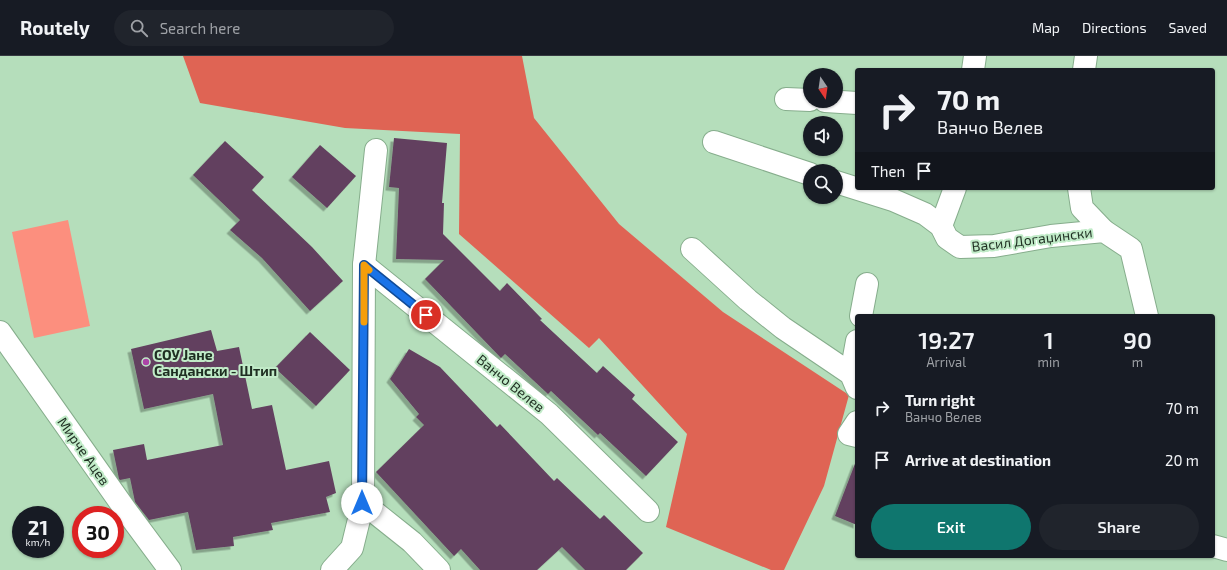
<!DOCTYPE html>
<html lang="en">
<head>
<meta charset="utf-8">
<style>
  :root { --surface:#171b24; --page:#20242c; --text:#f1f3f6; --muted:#9ea1a6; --line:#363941; --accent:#0f766e }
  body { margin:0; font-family:"Exo 2",sans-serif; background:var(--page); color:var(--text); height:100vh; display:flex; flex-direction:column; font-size:15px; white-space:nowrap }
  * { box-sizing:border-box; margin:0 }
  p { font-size:13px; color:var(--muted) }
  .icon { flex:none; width:22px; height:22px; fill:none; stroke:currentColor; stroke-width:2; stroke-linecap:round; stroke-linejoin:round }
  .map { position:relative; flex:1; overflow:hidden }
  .details { position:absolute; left:855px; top:258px; width:360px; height:244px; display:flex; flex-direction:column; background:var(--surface); border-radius:4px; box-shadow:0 1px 3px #0004 }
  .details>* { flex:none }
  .top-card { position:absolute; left:855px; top:12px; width:360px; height:122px; border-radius:4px; box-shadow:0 1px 3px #0004; background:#171b24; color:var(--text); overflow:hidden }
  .needle { width:26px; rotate:167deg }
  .controls { position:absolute; left:803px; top:12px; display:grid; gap:8px }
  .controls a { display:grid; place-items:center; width:40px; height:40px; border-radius:50%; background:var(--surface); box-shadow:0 1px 3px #0004; font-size:20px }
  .speed { position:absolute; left:12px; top:450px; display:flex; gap:8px; font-size:20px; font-weight:700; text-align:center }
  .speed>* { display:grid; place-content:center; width:52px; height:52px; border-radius:50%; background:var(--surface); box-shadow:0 1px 3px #0004; line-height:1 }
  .speed small { font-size:10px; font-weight:400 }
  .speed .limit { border:6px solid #d22; background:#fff; color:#111 }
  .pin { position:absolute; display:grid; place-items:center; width:34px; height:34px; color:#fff; margin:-17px; border:2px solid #fff; border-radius:50%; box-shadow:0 1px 4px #0007 }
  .me { position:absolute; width:44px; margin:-22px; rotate:0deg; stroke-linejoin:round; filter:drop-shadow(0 0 3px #0008) }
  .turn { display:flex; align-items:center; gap:14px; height:84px; padding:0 16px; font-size:18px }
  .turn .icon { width:52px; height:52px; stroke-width:2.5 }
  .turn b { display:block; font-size:28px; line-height:34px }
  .then { display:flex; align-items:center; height:38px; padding:0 16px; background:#0003; gap:8px; font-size:15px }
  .eta { display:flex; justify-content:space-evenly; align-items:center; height:68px; text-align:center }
  .eta b { font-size:24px; font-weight:600; line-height:28px }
  .primary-button { display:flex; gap:8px; margin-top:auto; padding:8px 16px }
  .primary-button a { flex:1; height:46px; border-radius:24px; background:var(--accent); color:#fff; font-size:16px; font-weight:600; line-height:46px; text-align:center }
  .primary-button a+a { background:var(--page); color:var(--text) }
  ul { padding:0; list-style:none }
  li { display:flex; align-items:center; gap:12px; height:52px; padding:0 16px }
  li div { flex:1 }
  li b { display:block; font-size:15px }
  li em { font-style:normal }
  header { display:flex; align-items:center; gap:24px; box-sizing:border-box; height:56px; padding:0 20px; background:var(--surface); border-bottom:1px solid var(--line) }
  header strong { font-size:19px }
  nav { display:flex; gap:22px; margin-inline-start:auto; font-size:14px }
  .search { width:280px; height:36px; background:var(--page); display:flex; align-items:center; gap:10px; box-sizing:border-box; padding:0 14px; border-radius:22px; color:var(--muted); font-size:15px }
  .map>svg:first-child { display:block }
  .green { fill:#fc8f7e }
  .forest { fill:#df6454 }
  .building { fill:#62415f; filter:url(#shadow) }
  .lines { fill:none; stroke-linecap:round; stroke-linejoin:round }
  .minor-casing { stroke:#86ad8c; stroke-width:24 }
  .minor { stroke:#fff; stroke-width:22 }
  .route-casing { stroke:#114b97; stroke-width:10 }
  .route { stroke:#1a73e8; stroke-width:7 }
  .slow { stroke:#f59e0b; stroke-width:7 }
  .poi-dot { fill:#ac44a7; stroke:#c1ebc8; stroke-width:1.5 }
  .labels { text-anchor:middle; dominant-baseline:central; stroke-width:4; stroke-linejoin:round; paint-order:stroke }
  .street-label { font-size:14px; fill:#1e2e21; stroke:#c1ebc8 }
  .poi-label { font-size:14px; font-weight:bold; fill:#1e2e21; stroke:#c1ebc8; text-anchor:start }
</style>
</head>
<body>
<header>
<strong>Routely</strong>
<div class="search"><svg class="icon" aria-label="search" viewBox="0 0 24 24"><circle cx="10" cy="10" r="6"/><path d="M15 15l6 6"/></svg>Search here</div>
<nav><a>Map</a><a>Directions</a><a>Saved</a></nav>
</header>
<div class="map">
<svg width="1227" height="514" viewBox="0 0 1227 514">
  <defs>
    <filter id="shadow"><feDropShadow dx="-3.5" dy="3.5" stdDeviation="0" flood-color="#0004"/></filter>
  </defs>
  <rect width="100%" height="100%" fill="#b5debb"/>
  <path class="green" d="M 68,164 L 90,270 L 34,282 L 12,176 Z"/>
  <path class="forest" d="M 183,0 L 522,0 L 534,62 L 619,168 L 723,256 L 849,339 L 824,430 L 784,514 L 771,514 L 666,471 L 687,378 L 599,282 L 589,292 L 459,178 L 460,78 L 345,72 L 200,47 Z"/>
  <g class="building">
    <path d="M 394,82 L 447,87 L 442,147 L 444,147 L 443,178 L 500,235 L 507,227 L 542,263 L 540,264 L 597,317 L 603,310 L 635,339 L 632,343 L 678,386 L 646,420 L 600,377 L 598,379 L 551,335 L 548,338 L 505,298 L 501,302 L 425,223 L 444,204 L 396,203 L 399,132 L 389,131 Z"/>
    <path d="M 225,85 L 264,121 L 252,134 L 312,191 L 343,225 L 310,255 L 262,202 L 230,174 L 240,164 L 193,119 Z"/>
    <path d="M 320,89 L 356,120 L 327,152 L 292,121 Z"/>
    <path d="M 211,274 L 217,295 L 239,291 L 252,353 L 272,349 L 286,414 L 329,405 L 336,437 L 326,441 L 330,456 L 271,467 L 273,474 L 233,481 L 234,490 L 196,494 L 188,456 L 149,464 L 135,446 L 130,422 L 120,424 L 119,423 L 113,394 L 144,388 L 147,404 L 223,389 L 213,338 L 144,353 L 131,293 Z"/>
    <path d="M 310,276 L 350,314 L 316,350 L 275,312 Z"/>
    <path d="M 409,293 L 440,311 L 497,371 L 500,368 L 554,425 L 557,422 L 600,463 L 604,459 L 643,497 L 626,514 L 585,514 L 562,491 L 537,514 L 480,514 L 461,493 L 454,500 L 376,416 L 424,369 L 416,361 L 419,358 L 390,323 Z"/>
    <path d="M 856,405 L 857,406 L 857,469 L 835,460 Z"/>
  </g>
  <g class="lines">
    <g class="minor-casing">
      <g id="minor">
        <path d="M 973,14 L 975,0"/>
        <path d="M 1084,14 L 1086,0"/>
        <path d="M 786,43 L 810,44"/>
        <path d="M 825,45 L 857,47"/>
        <path d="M 714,86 L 810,118"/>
        <path d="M 836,126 L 893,144 L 925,158 L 941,170 L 947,182 L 960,191 L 994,190 L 1051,180 L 1104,175 L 1131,193 L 1147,260"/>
        <path d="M 1079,132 L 1082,152 L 1104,175"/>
        <path d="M 941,170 L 955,132"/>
        <path d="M 692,193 L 748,244 L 783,272 L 851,318 L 857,332"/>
        <path d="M 364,209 L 549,358 L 648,455"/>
        <path d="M 861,260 L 867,228"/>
        <path d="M 0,276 L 127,456 L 170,514"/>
        <path d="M 851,318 L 857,285"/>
        <path d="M 857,366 L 849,378 L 857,380"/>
        <path d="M 363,447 L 412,486 L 439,514"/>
        <path d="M 1213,490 L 1227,494"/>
        <path d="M 332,514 L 352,492 L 363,447 L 364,209 L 376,94"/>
      </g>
    </g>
    <use href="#minor" class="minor"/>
  </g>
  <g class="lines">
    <g class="route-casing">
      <path id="route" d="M 362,447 L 364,209 L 426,259"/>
    </g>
    <use href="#route" class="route"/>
    <path class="slow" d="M 364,266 L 364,209 L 369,214"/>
  </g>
  <circle class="poi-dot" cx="146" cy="306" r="4"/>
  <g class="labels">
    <g class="street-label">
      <text transform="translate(1032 183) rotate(-7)">Васил Догаџински</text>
      <text transform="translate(511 327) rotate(39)">Ванчо Велев</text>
      <text transform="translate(84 395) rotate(55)">Мирче Ацев</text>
    </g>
    <g class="poi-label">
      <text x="154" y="298">СОУ Јане<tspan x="154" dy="16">Сандански - Штип</tspan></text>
    </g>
  </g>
</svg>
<div class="controls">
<a><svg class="needle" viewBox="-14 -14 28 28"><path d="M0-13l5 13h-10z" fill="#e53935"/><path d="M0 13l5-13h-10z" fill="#9ea1a6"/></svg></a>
<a><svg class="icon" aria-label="sound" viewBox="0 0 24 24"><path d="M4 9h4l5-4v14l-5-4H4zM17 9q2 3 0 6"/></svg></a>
<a><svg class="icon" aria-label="search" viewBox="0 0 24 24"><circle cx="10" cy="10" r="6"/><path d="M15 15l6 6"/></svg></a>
</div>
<div class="speed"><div>21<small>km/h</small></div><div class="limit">30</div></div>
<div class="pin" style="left:426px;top:259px;background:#d93025"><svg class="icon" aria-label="arrive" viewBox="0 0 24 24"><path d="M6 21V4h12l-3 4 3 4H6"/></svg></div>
<svg class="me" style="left:362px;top:447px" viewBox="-20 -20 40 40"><circle r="19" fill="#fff"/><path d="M0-13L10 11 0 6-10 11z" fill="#1a73e8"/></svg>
<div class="top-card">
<div class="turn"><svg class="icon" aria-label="right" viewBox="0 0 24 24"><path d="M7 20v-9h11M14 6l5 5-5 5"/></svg><div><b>70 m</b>Ванчо Велев</div></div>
<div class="then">Then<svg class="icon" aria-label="arrive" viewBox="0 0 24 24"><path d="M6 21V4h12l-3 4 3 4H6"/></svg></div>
</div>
<section class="details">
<div class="eta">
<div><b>19:27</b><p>Arrival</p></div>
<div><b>1</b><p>min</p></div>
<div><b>90</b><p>m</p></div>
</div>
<ul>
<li><svg class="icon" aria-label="right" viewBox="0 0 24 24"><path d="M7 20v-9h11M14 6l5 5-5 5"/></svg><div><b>Turn right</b><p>Ванчо Велев</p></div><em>70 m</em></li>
<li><svg class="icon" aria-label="arrive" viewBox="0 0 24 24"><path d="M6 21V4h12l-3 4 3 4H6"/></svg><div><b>Arrive at destination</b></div><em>20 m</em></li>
</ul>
<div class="primary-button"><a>Exit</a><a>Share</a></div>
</section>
</div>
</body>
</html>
